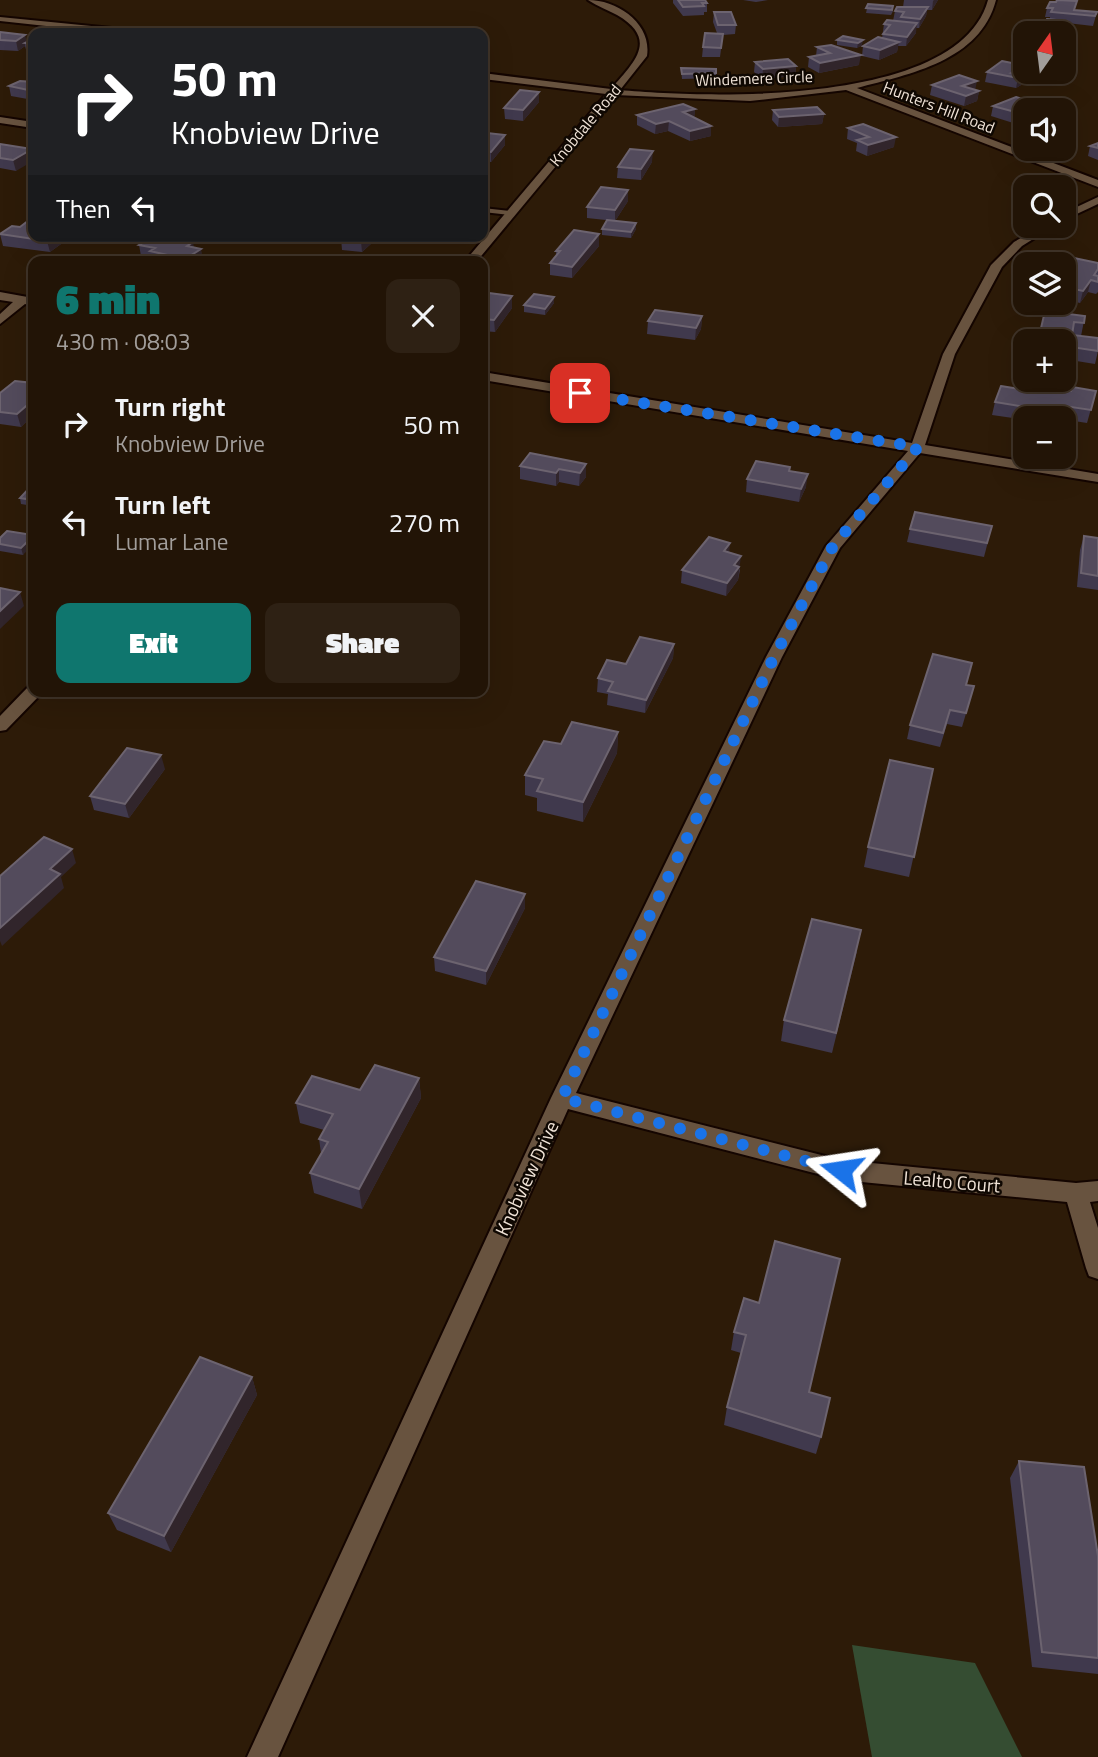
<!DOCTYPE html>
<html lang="en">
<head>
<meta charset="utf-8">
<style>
  :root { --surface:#221406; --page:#2e2114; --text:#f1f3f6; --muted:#a29e9b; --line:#3f3328; --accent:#0f766e }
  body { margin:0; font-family:"Titillium Web",sans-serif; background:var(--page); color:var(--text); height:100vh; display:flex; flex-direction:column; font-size:26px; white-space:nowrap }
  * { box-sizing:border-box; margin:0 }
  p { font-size:23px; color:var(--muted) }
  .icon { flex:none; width:38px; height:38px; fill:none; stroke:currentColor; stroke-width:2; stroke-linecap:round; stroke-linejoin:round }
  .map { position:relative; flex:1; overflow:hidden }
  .side { position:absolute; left:28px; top:256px; width:460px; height:441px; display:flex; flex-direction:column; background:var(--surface); border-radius:14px; box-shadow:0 7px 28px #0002,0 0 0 2px var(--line) }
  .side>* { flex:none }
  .hud { position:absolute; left:28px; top:28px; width:460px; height:214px; border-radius:14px; box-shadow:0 7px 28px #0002,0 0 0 2px var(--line); background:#202124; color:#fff; overflow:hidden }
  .needle { width:46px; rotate:14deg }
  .buttons { position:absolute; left:1013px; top:21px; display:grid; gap:14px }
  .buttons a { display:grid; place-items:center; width:63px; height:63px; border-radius:14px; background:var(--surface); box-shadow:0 7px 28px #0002,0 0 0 2px var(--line); font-size:35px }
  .pin { position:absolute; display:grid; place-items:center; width:60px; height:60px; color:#fff; margin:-30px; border-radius:14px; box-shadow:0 4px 10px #0006 }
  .me { position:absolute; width:77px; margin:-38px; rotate:285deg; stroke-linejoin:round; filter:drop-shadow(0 0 5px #0008) }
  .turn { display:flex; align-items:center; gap:24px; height:147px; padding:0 28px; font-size:32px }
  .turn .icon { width:91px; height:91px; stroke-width:2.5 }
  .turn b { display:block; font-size:49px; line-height:60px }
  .then { display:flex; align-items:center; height:66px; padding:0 28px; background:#0003; gap:14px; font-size:26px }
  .round { display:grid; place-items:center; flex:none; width:74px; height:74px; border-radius:14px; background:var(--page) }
  .headline { display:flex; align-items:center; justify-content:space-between; height:119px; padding:0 28px }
  h1 { font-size:42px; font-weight:800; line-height:52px; color:var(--accent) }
  .action { display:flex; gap:14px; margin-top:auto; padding:14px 28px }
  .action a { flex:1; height:80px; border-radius:14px; background:var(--accent); color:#fff; font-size:28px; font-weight:800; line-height:80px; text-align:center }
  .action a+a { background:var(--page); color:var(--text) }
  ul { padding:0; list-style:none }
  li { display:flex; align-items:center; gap:21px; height:98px; padding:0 28px }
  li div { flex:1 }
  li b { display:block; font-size:26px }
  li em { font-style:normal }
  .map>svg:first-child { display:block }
  .green { fill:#354d32 }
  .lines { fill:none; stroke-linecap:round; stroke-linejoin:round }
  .service-casing { stroke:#140500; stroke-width:4 }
  .minor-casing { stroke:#140500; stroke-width:4 }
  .service { fill:#68533f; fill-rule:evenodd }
  .minor { fill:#68533f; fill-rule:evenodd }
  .wall { fill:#40394d }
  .shaded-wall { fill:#31252b }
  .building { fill:#534b5c; stroke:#6c636f; stroke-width:2 }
  .route { stroke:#1a73e8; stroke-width:12; stroke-dasharray:0 21.6 }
  .labels { text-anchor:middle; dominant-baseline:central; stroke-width:5; stroke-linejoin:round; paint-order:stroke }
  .far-street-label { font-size:16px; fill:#f0e3d7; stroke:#0f0802 }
  .street-label { font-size:19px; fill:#f0e3d7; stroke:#0f0802 }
</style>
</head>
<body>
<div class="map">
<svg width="1098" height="1757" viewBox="0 0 1098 1757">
  <rect width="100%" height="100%" fill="#2d1b08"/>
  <path class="green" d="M 852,1645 L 975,1663 L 1022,1757 L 872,1757 Z"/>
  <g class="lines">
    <g class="service-casing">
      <path id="service" d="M 483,208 L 511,211 L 514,213 L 511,215 L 483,212 Z"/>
    </g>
    <g class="minor-casing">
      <g id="minor">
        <path d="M 588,0 C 618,0 652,24 647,56 L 620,90 C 707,98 959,107 988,0 L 996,0 C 980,61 910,74 857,88 L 1098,180 L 1098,187 L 846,90 L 750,101 L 615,95 L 477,261 L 465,261 L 606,94 L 483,79 L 483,73 L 611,89 C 633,63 660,40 617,15 C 608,10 597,6 588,0 Z"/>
        <path d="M 0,17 L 132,30 L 136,33 L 111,33 L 0,21 Z"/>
        <path d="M 0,117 L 33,122 L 33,128 L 0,123 Z"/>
        <path d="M 1098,197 L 1098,204 L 1064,220 L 1064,213 Z"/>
        <path d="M 1042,226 L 1054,226 L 1022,246 L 1002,267 L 955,354 L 925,445 L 1098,474 L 1098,482 L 920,453 L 840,548 L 782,657 L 576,1093 L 841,1160 L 1076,1183 L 1098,1181 L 1098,1201 L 1090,1202 L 1098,1228 L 1098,1279 L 1089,1276 L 1086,1268 L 1067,1202 L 841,1180 L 568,1109 L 278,1757 L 247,1757 L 551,1098 L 766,657 L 826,546 L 908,451 L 483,380 L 483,372 L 912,443 L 943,354 L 991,265 L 1014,242 Z"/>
        <path d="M 0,292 L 33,298 L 33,306 L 25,304 L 0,324 L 0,314 L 13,302 L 0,300 Z"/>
        <path d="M 33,686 L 33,691 L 42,691 L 40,695 L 6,730 L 0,731 L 0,716 L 28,687 Z"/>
      </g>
    </g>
    <use href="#service" class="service"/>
    <use href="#minor" class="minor"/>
  </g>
  <g class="wall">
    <path d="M 673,0 L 705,0 L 707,3 L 707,12 L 704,12 L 704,15 L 683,16 L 673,3 Z"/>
    <path d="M 743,0 L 768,0 L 756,2 Z"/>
    <path d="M 904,0 L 938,0 L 932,10 L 927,10 L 926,16 L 919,28 L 916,28 L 916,33 L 906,46 L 898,46 L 897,52 L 879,60 L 862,56 L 863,46 L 882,38 L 884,24 L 893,21 L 895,11 L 903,7 Z"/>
    <path d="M 868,4 L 893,11 L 891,15 L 866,13 Z"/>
    <path d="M 1047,8 L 1075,10 L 1097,12 L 1093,26 L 1067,23 L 1064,32 L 1075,33 L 1070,47 L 1064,46 L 1064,33 L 1041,33 L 1042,29 L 1050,19 L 1050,17 L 1045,17 Z"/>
    <path d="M 714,12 L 736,25 L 735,34 L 723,35 L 720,57 L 702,57 L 703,47 L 717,33 L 713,22 Z"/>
    <path d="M 0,32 L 27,42 L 33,39 L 33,54 L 27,53 L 25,46 L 18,51 L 0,50 Z"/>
    <path d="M 843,36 L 862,45 L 857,48 L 837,45 L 837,40 Z"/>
    <path d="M 817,47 L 859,65 L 819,73 L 808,67 L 809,57 L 816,56 Z"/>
    <path d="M 755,62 L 796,66 L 795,76 L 762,79 L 754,72 Z"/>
    <path d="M 681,68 L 716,73 L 716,78 L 682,79 Z"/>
    <path d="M 987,72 L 1029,72 L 1028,77 L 1022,78 L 1021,85 L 1016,88 L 985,82 Z"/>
    <path d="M 33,82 L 33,100 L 11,96 L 9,86 Z"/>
    <path d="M 932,85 L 979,91 L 977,101 L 964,106 L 930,95 Z"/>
    <path d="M 539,102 L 523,121 L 505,119 L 504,108 Z"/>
    <path d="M 993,106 L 1026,110 L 1026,127 L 991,116 Z"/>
    <path d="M 695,109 L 694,118 L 711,136 L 690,141 L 668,131 L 655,134 L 637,125 L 637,115 Z"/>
    <path d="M 773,110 L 824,114 L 822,124 L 778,127 L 772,120 Z"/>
    <path d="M 848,128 L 894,147 L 867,156 L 856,151 L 857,143 L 847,139 Z"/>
    <path d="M 505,135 L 505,145 L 491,162 L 483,161 L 483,138 Z"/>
    <path d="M 1098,143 L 1098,160 L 1088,156 L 1090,146 Z"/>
    <path d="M 0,144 L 33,154 L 16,171 L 0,168 Z"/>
    <path d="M 652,162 L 641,180 L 617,178 L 618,167 Z"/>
    <path d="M 628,201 L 615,221 L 587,218 L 587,207 Z"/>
    <path d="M 20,227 L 61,244 L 50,252 L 3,246 L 0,234 Z"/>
    <path d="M 602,229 L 636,229 L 631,238 L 602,235 Z"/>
    <path d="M 343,236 L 401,236 L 393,244 L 373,242 L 362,252 L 342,250 L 341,238 Z"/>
    <path d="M 139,245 L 194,248 L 201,249 L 202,261 L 152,261 L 151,258 L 141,256 Z"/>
    <path d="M 599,246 L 572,278 L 550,275 L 550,263 L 556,257 L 556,251 Z"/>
    <path d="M 1098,263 L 1098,292 L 1096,294 L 1088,292 L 1080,303 L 1064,299 L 1064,271 Z"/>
    <path d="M 554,297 L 554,303 L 545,315 L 524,312 L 524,305 Z"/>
    <path d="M 483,301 L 512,308 L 495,332 L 483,331 Z"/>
    <path d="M 702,316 L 701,329 L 695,340 L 647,334 L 648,321 Z"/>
    <path d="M 1085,316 L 1081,336 L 1098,351 L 1095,364 L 1064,359 L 1064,341 L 1038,341 Z"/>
    <path d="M 33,383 L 33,415 L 21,427 L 0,424 L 0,393 Z"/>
    <path d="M 1071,391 L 1096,391 L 1087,423 L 1055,418 L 1026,418 L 1026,420 L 992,415 L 995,402 L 1045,393 Z"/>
    <path d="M 33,419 L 33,430 L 31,430 L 29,423 Z"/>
    <path d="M 586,464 L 586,477 L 579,486 L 559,482 L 556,486 L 520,479 L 520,466 Z"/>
    <path d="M 790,471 L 806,487 L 799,502 L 746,492 L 747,479 Z"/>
    <path d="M 33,484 L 33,506 L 21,504 L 20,498 Z"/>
    <path d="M 992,526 L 984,557 L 907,542 L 910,529 Z"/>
    <path d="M 33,535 L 23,555 L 0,551 L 0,538 Z"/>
    <path d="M 1084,536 L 1098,538 L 1098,590 L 1077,587 L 1080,550 Z"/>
    <path d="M 729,553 L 740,570 L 738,580 L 726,596 L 681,583 L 682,570 Z"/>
    <path d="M 33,554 L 33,572 L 28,559 Z"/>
    <path d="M 674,644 L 673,658 L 645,713 L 607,705 L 608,694 L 597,692 L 598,678 L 626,664 Z"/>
    <path d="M 967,685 L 970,700 L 962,727 L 947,724 L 940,747 L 907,739 L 910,725 Z"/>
    <path d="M 178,691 L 215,691 L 211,698 Z"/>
    <path d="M 618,732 L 617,753 L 583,822 L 537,811 L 537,798 L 525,795 L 525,775 L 561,744 Z"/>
    <path d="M 165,769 L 129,818 L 94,810 L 90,796 Z"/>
    <path d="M 933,769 L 909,877 L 864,867 L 868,847 Z"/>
    <path d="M 525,894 L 525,908 L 486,985 L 435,971 L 434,957 Z"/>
    <path d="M 857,951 L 832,1053 L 781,1041 L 784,1020 Z"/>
    <path d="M 419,1078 L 421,1098 L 362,1209 L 314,1193 L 310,1173 L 321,1153 L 319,1139 L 324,1130 L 300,1123 L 296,1103 Z"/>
    <path d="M 744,1298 L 809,1392 L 821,1437 L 816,1454 L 724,1425 L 727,1407 L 741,1353 L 731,1350 L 734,1332 Z"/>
    <path d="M 252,1377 L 257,1395 L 171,1552 L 117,1530 L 108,1513 Z"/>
    <path d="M 1019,1461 L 1098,1556 L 1098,1674 L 1032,1667 L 1010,1478 Z"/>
  </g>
  <g class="shaded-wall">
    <path d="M 934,0 L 938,0 L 932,10 L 933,1 Z"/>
    <path d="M 928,7 L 926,16 L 919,28 L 920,19 Z"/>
    <path d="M 917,23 L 916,33 L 906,46 L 907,37 Z"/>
    <path d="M 25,35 L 27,43 L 25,43 L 25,46 L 18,51 L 16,41 Z"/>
    <path d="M 863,40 L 862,45 L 857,48 L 858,43 Z"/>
    <path d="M 899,42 L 897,52 L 879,60 L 880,50 Z"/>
    <path d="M 1069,50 L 1067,60 L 1064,64 L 1065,56 Z"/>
    <path d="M 861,55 L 859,65 L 819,73 L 820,63 Z"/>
    <path d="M 796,66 L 795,76 L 762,79 L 763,69 Z"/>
    <path d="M 1026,68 L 1026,72 L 1029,72 L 1028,77 L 1022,78 L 1021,85 L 1016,88 L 1018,78 L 1012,73 Z"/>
    <path d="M 977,81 L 975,91 L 962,86 Z"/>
    <path d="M 979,91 L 977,101 L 964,106 L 966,96 Z"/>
    <path d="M 539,92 L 539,102 L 523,121 L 523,110 Z"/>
    <path d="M 1031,102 L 1030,110 L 1022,106 Z"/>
    <path d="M 695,109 L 694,120 L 683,112 Z"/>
    <path d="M 824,114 L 822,124 L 778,127 L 779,117 Z"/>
    <path d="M 669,121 L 668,131 L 655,134 L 656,124 Z"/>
    <path d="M 711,126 L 711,136 L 690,141 L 690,131 Z"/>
    <path d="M 505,135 L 505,145 L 491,162 L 491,152 Z"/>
    <path d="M 896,137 L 894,147 L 867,156 L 868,145 Z"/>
    <path d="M 32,149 L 33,161 L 16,171 L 13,160 Z"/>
    <path d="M 653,151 L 652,162 L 641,180 L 641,169 Z"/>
    <path d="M 628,190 L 628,201 L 615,221 L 615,210 Z"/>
    <path d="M 636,223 L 636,229 L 631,238 L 631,232 Z"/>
    <path d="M 599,234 L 599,246 L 572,278 L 572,267 Z"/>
    <path d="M 53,236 L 59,236 L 61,244 L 50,252 L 47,241 Z"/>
    <path d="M 366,236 L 373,236 L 373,242 L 362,252 L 361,241 Z"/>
    <path d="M 392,236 L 401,236 L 393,244 Z"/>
    <path d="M 193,242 L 195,253 L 201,249 L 202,261 L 185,261 L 187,246 Z"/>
    <path d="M 1091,280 L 1088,292 L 1080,303 L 1083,291 Z"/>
    <path d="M 512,296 L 512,308 L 495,332 L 494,320 Z"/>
    <path d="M 554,297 L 554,303 L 545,315 L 545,309 Z"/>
    <path d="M 702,316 L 701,329 L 695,340 L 696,328 Z"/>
    <path d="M 33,400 L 33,415 L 21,427 L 17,414 Z"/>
    <path d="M 586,464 L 586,477 L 579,486 L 580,473 Z"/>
    <path d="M 559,469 L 559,482 L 556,486 L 556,473 Z"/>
    <path d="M 808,474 L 806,487 L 799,502 L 801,489 Z"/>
    <path d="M 33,536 L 33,544 L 23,555 L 21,548 Z"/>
    <path d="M 730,543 L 729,557 L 724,551 Z"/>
    <path d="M 741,556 L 738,580 L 726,596 L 727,583 L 734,565 Z"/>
    <path d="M 20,592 L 24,606 L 0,629 L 0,611 Z"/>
    <path d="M 674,644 L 673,658 L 645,713 L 646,700 Z"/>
    <path d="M 209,691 L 215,691 L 211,698 Z"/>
    <path d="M 618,732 L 617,753 L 583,822 L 583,802 Z"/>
    <path d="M 161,755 L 165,769 L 129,818 L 125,804 Z"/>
    <path d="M 72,849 L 76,863 L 61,877 L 64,888 L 2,946 L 0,941 L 0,928 L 50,869 Z"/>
    <path d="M 525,894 L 525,908 L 486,985 L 486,971 Z"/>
    <path d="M 419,1078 L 421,1098 L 362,1209 L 359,1189 Z"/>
    <path d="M 252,1377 L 257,1395 L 171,1552 L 164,1536 Z"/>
  </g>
  <g class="building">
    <path d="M 678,0 L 705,0 L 707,3 L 702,3 L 704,6 L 683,7 Z"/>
    <path d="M 1057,0 L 1077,1 L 1074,10 L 1097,12 L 1095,16 L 1051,12 L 1053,8 L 1047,8 L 1050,2 L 1056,2 Z"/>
    <path d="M 868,4 L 893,6 L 892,10 L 866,8 Z"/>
    <path d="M 897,7 L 928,7 L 920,19 L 901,17 L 904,12 L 895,11 Z"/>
    <path d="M 714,12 L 731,12 L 736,25 L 718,25 Z"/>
    <path d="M 1047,19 L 1067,21 L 1062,32 L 1075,33 L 1073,37 L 1064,36 L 1064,33 L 1045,33 L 1046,30 L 1042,29 Z"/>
    <path d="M 887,20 L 917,23 L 907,37 L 883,34 L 890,25 L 884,24 Z"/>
    <path d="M 0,32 L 25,35 L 16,41 L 0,40 Z"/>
    <path d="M 705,33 L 723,34 L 721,48 L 703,47 Z"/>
    <path d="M 843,36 L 863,40 L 858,43 L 837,40 Z"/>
    <path d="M 878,37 L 899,42 L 880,50 L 863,46 Z"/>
    <path d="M 33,39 L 33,44 L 25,43 Z"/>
    <path d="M 831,45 L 861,55 L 820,63 L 809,57 L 830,53 L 817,47 Z"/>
    <path d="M 1064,50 L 1069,50 L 1065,56 L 1064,56 Z"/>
    <path d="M 788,59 L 796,66 L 763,69 L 755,62 Z"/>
    <path d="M 1002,61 L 1026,66 L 1026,68 L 1012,73 L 1023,75 L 1018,78 L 987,72 Z"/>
    <path d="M 681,68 L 716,69 L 716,73 L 682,74 Z"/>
    <path d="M 959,75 L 977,81 L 962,86 L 979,91 L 966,96 L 932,85 Z"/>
    <path d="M 20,81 L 33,82 L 33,91 L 9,86 Z"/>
    <path d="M 520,90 L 539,92 L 523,110 L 504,108 Z"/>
    <path d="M 1016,97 L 1031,102 L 1022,106 L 1036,110 L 1026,110 L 1026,115 L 993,106 Z"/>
    <path d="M 683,104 L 695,109 L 683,112 L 711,126 L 690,131 L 669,121 L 656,124 L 637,115 Z"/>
    <path d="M 817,107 L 824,114 L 779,117 L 773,110 Z"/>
    <path d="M 863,124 L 896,137 L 868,145 L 857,140 L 869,137 L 848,128 Z"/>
    <path d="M 487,133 L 505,135 L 491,152 L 483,151 L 483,138 Z"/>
    <path d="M 1098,143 L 1098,148 L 1090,146 Z"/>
    <path d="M 0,144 L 32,149 L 13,160 L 0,158 Z"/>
    <path d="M 630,149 L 653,151 L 641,169 L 618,167 Z"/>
    <path d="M 601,187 L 628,190 L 615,210 L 587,207 Z"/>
    <path d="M 33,217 L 33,236 L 53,236 L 47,241 L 0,234 L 12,226 L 20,227 Z"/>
    <path d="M 607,220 L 636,223 L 631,232 L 602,229 Z"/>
    <path d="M 574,230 L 599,234 L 572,267 L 550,263 L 560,251 L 556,251 Z"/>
    <path d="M 343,236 L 366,236 L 361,241 L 341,238 Z"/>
    <path d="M 151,238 L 176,243 L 182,240 L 193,242 L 187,246 L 201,249 L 185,259 L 150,251 L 155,248 L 139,245 Z"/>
    <path d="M 1074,258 L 1098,263 L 1098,269 L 1094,275 L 1098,276 L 1098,282 L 1091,280 L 1083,291 L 1064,287 L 1064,271 Z"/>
    <path d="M 489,293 L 512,296 L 494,320 L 483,319 L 483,301 Z"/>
    <path d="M 534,294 L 554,297 L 545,309 L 524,305 Z"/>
    <path d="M 655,310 L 702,316 L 696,328 L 648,321 Z"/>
    <path d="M 1045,311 L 1085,316 L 1084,323 L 1074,322 L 1072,335 L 1098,338 L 1098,351 L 1064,346 L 1064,341 L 1038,341 Z"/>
    <path d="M 15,381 L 33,383 L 33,400 L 17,414 L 0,412 L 0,393 Z"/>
    <path d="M 1001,386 L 1045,393 L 1048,387 L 1071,391 L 1073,387 L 1096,391 L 1091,410 L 1058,405 L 1056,412 L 995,402 Z"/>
    <path d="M 530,453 L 586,464 L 580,473 L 559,469 L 556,473 L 520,466 Z"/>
    <path d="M 756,461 L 790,467 L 789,471 L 808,474 L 801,489 L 747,479 Z"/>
    <path d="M 33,484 L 33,500 L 20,498 Z"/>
    <path d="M 915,512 L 992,526 L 987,543 L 910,529 Z"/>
    <path d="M 7,531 L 33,535 L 33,536 L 21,548 L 0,544 L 0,538 Z"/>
    <path d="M 1084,536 L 1098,538 L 1098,576 L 1081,573 Z"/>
    <path d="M 709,537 L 730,543 L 724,551 L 741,556 L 734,565 L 739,567 L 727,583 L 682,570 Z"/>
    <path d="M 0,588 L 20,592 L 0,611 Z"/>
    <path d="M 640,637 L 674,644 L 646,700 L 608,691 L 613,682 L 598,678 L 607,660 L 626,664 Z"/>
    <path d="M 933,654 L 972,663 L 966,685 L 974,686 L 966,713 L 950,710 L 943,733 L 910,725 Z"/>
    <path d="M 572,722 L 618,732 L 583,802 L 537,791 L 543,779 L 525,775 L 544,741 L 561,744 Z"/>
    <path d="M 127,748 L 161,755 L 125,804 L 90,796 Z"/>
    <path d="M 890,760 L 933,769 L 914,857 L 868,847 Z"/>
    <path d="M 44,837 L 72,849 L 50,869 L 60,874 L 0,928 L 0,876 Z"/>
    <path d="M 476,881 L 525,894 L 486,971 L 434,957 Z"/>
    <path d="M 812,919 L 861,930 L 836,1033 L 784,1020 Z"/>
    <path d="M 375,1065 L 419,1078 L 359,1189 L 310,1173 L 328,1142 L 319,1139 L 333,1114 L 296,1103 L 312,1076 L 360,1090 Z"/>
    <path d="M 775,1241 L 840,1259 L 809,1392 L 830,1398 L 821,1437 L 727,1407 L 746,1335 L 734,1332 L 744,1298 L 759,1303 Z"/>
    <path d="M 200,1357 L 252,1377 L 164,1536 L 108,1513 Z"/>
    <path d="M 1019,1461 L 1084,1467 L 1098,1556 L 1098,1658 L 1042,1652 Z"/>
  </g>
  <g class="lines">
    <path class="route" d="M 580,393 L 918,447 L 833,546 L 774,657 L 562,1098 L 841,1170"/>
  </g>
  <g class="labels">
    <g class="far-street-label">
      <text transform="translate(754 78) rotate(-2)">Windemere Circle</text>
      <text transform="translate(939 107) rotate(21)">Hunters Hill Road</text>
      <text transform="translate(585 125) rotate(-50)">Knobdale Road</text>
    </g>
    <g class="street-label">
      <text transform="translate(526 1178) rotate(-65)">Knobview Drive</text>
      <text transform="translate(952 1181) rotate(5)">Lealto Court</text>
    </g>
  </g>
</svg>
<div class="buttons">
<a><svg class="needle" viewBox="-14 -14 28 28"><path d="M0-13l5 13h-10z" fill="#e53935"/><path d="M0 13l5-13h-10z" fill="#a29e9b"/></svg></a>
<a><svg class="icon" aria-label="sound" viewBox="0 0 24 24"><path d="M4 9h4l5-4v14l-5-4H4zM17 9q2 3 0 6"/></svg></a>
<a><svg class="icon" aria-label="search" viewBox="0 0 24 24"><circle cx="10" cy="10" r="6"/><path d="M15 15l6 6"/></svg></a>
<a><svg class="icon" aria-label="layers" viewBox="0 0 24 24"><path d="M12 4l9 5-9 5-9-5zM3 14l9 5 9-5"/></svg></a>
<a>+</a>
<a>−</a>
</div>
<div class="pin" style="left:580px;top:393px;background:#d93025"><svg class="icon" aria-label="arrive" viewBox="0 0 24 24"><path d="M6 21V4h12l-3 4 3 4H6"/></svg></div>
<svg class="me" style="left:841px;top:1170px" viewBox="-20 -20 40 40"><path d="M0-17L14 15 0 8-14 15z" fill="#1a73e8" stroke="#fff" stroke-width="4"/></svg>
<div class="hud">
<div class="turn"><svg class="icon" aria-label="right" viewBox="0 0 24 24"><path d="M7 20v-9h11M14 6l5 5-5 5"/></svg><div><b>50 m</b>Knobview Drive</div></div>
<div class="then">Then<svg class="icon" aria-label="left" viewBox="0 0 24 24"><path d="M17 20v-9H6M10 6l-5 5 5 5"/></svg></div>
</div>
<section class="side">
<div class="headline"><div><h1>6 min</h1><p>430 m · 08:03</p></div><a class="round"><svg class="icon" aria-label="close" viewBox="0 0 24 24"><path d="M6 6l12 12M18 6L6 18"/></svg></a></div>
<ul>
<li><svg class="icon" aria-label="right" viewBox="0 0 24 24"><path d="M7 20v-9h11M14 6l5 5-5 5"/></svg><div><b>Turn right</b><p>Knobview Drive</p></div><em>50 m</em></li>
<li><svg class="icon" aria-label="left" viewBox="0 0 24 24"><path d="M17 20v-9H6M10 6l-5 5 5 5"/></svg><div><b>Turn left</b><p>Lumar Lane</p></div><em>270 m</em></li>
</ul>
<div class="action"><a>Exit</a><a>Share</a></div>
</section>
</div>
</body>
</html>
